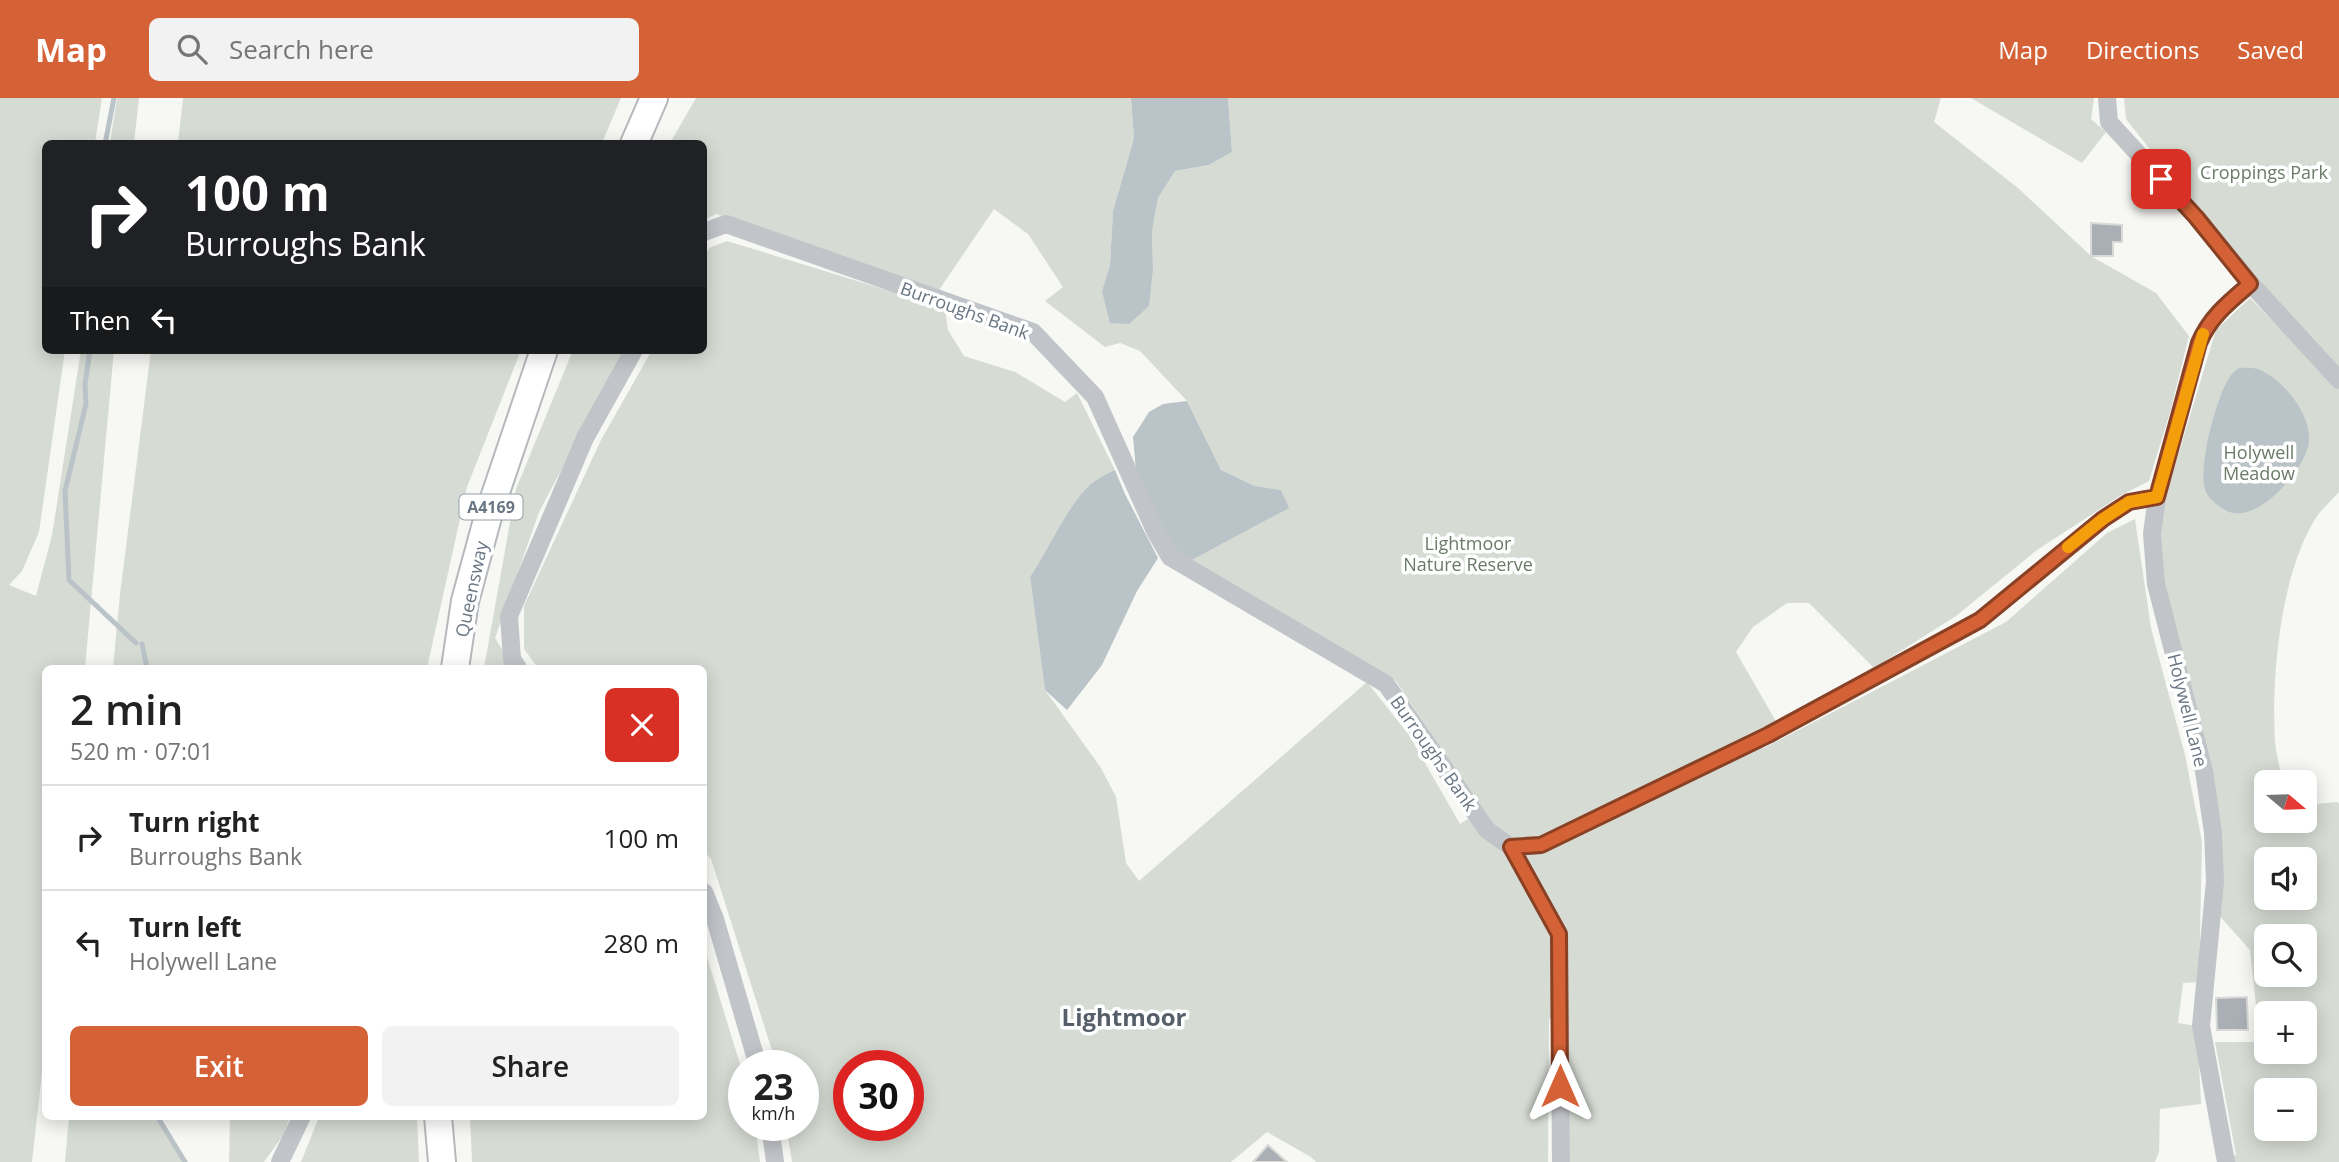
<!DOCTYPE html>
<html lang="en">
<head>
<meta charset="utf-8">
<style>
  :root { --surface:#fff; --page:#f2f2f2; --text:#222; --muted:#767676; --line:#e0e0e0; --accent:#d56236 }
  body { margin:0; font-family:"Open Sans",sans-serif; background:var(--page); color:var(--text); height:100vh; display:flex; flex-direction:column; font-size:26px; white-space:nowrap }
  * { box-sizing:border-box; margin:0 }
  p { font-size:23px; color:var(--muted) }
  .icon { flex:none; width:38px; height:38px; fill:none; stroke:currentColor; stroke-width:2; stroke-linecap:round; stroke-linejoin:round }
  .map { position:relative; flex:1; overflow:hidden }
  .drawer { position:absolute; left:42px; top:567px; width:665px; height:455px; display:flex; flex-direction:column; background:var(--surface); border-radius:10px; box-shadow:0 4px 18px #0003 }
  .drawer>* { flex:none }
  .hud { position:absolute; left:42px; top:42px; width:665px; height:214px; border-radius:10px; box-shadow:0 4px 18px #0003; background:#202124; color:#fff; overflow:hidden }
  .needle { width:46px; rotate:109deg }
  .tools { position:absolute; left:2254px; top:672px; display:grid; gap:14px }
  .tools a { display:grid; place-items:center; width:63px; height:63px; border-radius:10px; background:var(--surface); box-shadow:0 4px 18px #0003; font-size:35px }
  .speed { position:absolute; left:728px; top:952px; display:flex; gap:14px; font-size:35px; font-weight:700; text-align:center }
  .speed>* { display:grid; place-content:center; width:91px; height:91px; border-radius:50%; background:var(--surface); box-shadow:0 4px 18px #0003; line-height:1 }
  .speed small { font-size:18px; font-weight:400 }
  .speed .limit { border:10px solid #d22; background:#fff; color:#111 }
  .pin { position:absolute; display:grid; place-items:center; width:60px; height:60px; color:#fff; margin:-30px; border-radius:14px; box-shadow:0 4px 10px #0006 }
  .me { position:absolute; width:77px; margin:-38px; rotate:0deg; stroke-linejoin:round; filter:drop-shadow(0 0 5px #0008) }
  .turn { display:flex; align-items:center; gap:24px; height:147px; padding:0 28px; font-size:32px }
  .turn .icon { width:91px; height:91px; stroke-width:2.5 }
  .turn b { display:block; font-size:49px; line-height:60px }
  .then { display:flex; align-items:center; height:66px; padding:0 28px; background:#0003; gap:14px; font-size:26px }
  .round { display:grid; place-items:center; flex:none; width:74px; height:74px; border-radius:10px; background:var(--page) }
  .summary { display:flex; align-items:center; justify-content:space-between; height:119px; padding:0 28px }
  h1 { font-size:42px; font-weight:600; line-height:52px }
  .action { display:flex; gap:14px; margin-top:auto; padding:14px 28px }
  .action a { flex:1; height:80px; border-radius:10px; background:var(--accent); color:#fff; font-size:28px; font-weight:600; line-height:80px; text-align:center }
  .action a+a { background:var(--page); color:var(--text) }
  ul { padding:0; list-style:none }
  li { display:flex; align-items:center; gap:21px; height:105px; padding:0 28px; border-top:2px solid var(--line) }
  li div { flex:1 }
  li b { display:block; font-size:26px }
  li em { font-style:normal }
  header { display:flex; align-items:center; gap:42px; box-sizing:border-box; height:98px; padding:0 35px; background:var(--accent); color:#fff }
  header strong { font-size:33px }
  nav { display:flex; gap:38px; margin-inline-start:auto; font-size:24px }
  .search { width:490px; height:63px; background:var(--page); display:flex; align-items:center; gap:18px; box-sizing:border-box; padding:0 24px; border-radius:10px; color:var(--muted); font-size:26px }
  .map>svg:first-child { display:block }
  .green { fill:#d6dcd4; fill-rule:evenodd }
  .water { fill:#bac3c8 }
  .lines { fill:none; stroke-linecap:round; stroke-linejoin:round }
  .stream { stroke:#bac3c8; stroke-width:5 }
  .building { fill:#a9afb5; stroke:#d9d9d7; stroke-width:2 }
  .primary-casing { stroke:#b5b8bc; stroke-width:30 }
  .minor { stroke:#c1c4c8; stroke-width:18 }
  .primary { stroke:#fff; stroke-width:26 }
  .route-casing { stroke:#8a4023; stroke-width:18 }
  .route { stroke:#d56236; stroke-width:12 }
  .slow { stroke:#f59e0b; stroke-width:12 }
  .labels { text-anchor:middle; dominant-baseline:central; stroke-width:7; stroke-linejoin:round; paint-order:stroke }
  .shield { fill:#fff; stroke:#969fa8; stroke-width:2 }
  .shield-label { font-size:16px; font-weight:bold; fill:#697683 }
  .park-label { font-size:18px; fill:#6a7b67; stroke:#fff }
  .street-label { font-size:18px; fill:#697683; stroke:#fff }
  .district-label { font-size:24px; font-weight:bold; fill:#565f69; stroke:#fff }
</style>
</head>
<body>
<header>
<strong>Map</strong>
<div class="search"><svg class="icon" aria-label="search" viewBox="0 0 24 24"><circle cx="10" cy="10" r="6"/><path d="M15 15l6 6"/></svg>Search here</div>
<nav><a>Map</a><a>Directions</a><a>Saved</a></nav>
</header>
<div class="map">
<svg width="2339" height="1064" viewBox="0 0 2339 1064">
  <rect width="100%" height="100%" fill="#f7f7f4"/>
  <g class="green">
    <path d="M 0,0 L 102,0 L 95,45 L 46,46 L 46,252 L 65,252 L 39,434 L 22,473 L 9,487 L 36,498 L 52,437 L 81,252 L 114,252 L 85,570 L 46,570 L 46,938 L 32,1064 L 0,1064 Z"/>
    <path d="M 117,0 L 139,0 L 134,45 L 110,45 Z"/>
    <path d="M 183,0 L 621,0 L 602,45 L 178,45 Z"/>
    <path d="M 696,0 L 1131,0 L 1134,40 L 1113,113 L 1110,167 L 1102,193 L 1153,170 L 1152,133 L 1158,100 L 1175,73 L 1209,67 L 1232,54 L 1228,0 L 1941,0 L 1934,24 L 2018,90 L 2091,158 L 2156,195 L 2189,238 L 2170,314 L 2149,383 L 2120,398 L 2037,452 L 1956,518 L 1874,570 L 1809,505 L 1787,505 L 1753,529 L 1736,554 L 1777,625 L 1745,640 L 1764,650 L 2006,524 L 2107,435 L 2135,421 L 2151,530 L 2185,657 L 2202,744 L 2199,884 L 2183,885 L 2178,925 L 2197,928 L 2201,1006 L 2160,1011 L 2159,1054 L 2155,1064 L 1570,1064 L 1567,903 L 1564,891 L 1549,922 L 1548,1064 L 1316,1064 L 1311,1059 L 1267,1034 L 1231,1064 L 792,1064 L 786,1027 L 803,1027 L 803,968 L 777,968 L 711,761 L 704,753 L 704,570 L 538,570 L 524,551 L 524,508 L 601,342 L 652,252 L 704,252 L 704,160 L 709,150 L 727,143 L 945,210 L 948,232 L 964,258 L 1015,274 L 1065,304 L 1077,295 L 1115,372 L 1093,384 L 1030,479 L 1045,592 L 1101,670 L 1116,699 L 1126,765 L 1139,783 L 1367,584 L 1409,637 L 1460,726 L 1482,712 L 1396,583 L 1192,462 L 1288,410 L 1281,392 L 1255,388 L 1221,372 L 1187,303 L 1140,253 L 1120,245 L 1105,249 L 1045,203 L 1063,189 L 1028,136 L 994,111 L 939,192 L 716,116 L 704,122 L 704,46 L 670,45 ZM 849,968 L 908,968 L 908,1027 L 849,1027 Z"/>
    <path d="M 1971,0 L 2094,0 L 2091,21 L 2106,34 L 2082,65 Z"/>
    <path d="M 2124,0 L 2339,0 L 2339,276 L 2256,185 L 2126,21 Z"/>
    <path d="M 2250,200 L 2339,290 L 2339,394 C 2332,402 2323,410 2317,418 C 2281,473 2271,577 2275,642 C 2276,656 2280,671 2283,684 L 2266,684 L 2266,723 L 2305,723 L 2305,707 L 2337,704 L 2339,706 L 2339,1064 L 2226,1064 L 2225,1062 L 2236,1057 L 2215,944 L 2260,944 L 2250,852 L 2217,815 L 2215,784 L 2160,460 L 2160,417 L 2216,232 ZM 2266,761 L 2305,761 L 2305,800 L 2266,800 ZM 2266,838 L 2305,838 L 2305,877 L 2266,877 ZM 2266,915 L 2305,915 L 2305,954 L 2266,954 ZM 2266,992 L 2305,992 L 2305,1031 L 2266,1031 Z"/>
    <path d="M 151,252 L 521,252 L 467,389 L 427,570 L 113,570 L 120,496 Z"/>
    <path d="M 573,252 L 625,252 L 539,414 L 495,540 L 514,570 L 484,570 L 516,391 Z"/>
    <path d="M 704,849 L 744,979 L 744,1027 L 755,1027 L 760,1064 L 472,1064 L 470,1019 L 704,1018 Z"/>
    <path d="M 69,1019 L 157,1019 L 185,1064 L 65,1064 Z"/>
    <path d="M 230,1019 L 290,1019 L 284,1036 L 264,1064 L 229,1064 Z"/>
    <path d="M 319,1019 L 417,1019 L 419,1064 L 301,1064 Z"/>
  </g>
  <g class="water">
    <path d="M 1131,0 L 1228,0 L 1232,54 L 1209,67 L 1175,73 L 1158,100 L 1152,133 L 1153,170 L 1149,208 L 1129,226 L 1110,225 L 1102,193 L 1110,167 L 1113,113 L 1134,40 Z"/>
    <path d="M 2239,270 C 2245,270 2254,269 2260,272 C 2284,282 2311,317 2309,343 C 2307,371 2256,428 2227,413 C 2220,409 2211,403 2207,396 C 2195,376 2217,295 2231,277 C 2233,274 2236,272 2239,270 Z"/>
    <path d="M 1187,303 L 1221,372 L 1255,388 L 1281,392 L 1289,410 L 1192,462 L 1177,453 L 1167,441 L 1136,372 L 1133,339 L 1149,314 L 1163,306 Z"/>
    <path d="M 1115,372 L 1125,396 L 1158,460 L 1137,493 L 1102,567 L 1067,612 L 1045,592 L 1030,479 C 1048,453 1069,405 1091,386 C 1098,380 1107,376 1115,372 Z"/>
  </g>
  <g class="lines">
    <g class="stream">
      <path d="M 105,46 L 114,0"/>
      <path d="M 90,252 L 85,286 L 86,306 L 65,393 L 69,482 L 136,545"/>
      <path d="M 142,546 L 147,570"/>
      <path d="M 157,1018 L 185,1064"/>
    </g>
  </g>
  <g class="building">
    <path d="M 2091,125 L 2122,127 L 2122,144 L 2113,144 L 2113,158 L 2091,158 Z"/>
    <path d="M 2247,899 L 2248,932 L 2217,932 L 2216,900 Z"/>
    <path d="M 1268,1047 L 1287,1064 L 1253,1064 Z"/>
  </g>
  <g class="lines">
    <g class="primary-casing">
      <g id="primary">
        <path d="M 634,46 L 654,0"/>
        <path d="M 455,570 L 465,503 L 489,415 L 544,252"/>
        <path d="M 438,1018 L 442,1064"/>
      </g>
    </g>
    <g class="minor">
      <path d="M 2107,0 L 2109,24 L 2196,119 L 2251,186 L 2339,282"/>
      <path d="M 704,134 L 726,126 L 1033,234 L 1095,299 L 1156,435 L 1170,459 L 1386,586 L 1487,732 L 1511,749 L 1541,747 L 1768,637 L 1980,522 L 2103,421 L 2129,404 L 2157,399"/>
      <path d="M 518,570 L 512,561 L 509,518 L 585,340 L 634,252"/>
      <path d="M 1511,749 L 1559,836 L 1561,1064"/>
      <path d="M 704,794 L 715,821 L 758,968"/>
      <path d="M 770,1027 L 775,1064"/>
      <path d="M 280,1064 L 302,1018"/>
      <path d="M 2226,1064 L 2201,928 L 2215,784 L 2213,734 L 2204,673 L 2156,486 L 2152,436 L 2157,399 L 2199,245 C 2211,217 2228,205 2251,186"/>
    </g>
    <use href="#primary" class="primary"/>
  </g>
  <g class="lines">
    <g class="route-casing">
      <path id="route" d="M 1560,988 L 1559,836 L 1511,749 L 1541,747 L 1768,637 L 1980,522 L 2103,421 L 2129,404 L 2157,399 L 2199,245 C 2210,219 2229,204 2250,186 L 2196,119 L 2161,81"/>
    </g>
    <use href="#route" class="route"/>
    <path class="slow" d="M 2068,449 L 2103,421 L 2129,404 L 2157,399 L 2203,236"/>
  </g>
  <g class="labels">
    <rect class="shield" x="459.5" y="396.5" width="63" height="25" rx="5"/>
    <g class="shield-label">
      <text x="491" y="409">A4169</text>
    </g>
    <g class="park-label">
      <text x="2264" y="74">Croppings Park</text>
      <text x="2259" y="354">Holywell<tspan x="2259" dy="21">Meadow</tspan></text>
      <text x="1468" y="445">Lightmoor<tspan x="1468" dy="21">Nature Reserve</tspan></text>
    </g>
    <g class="street-label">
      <text transform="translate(965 212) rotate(20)">Burroughs Bank</text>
      <text transform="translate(471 491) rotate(-78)">Queensway</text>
      <text transform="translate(2188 612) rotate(76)">Holywell Lane</text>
      <text transform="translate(1434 655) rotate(55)">Burroughs Bank</text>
    </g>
    <g class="district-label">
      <text x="1124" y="918">Lightmoor</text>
    </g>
  </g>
</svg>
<div class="tools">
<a><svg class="needle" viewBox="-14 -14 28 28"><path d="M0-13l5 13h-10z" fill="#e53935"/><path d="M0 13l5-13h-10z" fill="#767676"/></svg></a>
<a><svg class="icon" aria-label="sound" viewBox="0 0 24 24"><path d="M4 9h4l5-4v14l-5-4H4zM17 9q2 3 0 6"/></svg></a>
<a><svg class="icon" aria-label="search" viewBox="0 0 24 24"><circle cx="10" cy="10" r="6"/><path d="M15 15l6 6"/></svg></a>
<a>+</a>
<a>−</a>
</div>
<div class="speed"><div>23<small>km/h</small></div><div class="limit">30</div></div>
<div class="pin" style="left:2161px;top:81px;background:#d93025"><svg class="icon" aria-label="arrive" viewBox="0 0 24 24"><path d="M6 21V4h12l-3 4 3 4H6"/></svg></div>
<svg class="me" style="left:1560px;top:988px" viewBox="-20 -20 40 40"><path d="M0-17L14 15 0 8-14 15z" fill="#d56236" stroke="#fff" stroke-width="4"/></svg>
<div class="hud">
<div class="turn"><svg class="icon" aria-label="right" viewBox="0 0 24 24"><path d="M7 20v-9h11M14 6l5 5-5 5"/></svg><div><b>100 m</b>Burroughs Bank</div></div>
<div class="then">Then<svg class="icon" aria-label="left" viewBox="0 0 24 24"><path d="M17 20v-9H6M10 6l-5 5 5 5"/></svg></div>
</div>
<section class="drawer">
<div class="summary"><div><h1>2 min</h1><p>520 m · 07:01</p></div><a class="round" style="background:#d93025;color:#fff"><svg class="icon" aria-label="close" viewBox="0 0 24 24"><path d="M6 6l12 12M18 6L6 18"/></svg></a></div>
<ul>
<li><svg class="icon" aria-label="right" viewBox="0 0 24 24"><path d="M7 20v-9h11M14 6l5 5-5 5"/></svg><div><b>Turn right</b><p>Burroughs Bank</p></div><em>100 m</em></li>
<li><svg class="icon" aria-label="left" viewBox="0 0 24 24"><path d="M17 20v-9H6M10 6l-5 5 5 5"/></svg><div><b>Turn left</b><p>Holywell Lane</p></div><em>280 m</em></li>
</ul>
<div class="action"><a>Exit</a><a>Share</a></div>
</section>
</div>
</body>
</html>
